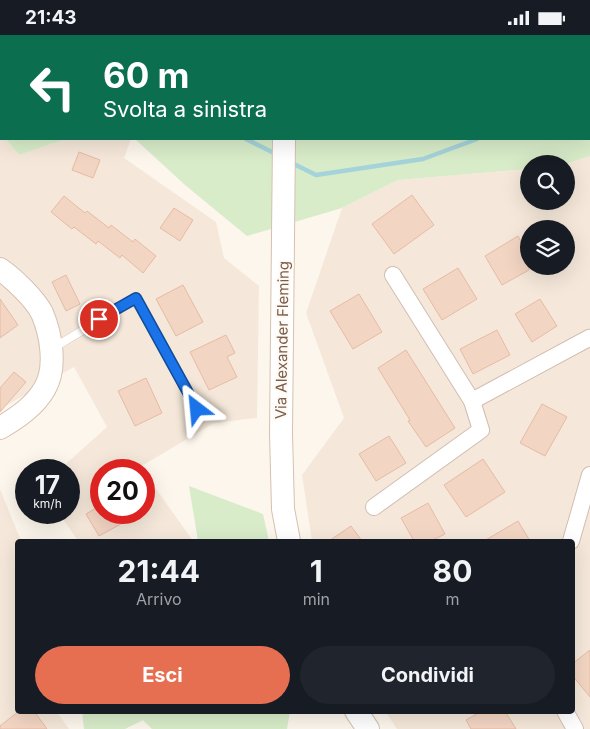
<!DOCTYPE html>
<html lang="it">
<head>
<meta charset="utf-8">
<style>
  :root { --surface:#171b24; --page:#20242c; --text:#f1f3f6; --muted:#9ea1a6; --accent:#e76f51 }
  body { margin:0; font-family:Inter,sans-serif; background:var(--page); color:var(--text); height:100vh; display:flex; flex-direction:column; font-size:19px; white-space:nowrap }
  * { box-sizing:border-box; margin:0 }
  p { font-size:16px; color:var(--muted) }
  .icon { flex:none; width:28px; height:28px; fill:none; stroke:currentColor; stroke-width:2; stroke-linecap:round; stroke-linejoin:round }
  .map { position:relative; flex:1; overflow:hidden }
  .side { position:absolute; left:15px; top:504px; width:560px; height:175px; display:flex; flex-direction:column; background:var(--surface); border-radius:5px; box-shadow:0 5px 20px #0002 }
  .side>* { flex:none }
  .guide { position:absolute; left:0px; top:0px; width:590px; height:105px; box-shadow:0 5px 20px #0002; background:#0b6e4f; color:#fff; overflow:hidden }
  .fabs { position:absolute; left:520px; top:120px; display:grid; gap:10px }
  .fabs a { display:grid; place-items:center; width:55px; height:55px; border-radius:50%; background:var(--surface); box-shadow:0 5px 20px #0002; font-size:25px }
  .speed { position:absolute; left:15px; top:424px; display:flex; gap:10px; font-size:25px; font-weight:700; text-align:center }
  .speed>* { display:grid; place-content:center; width:65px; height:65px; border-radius:50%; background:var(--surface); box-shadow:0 5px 20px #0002; line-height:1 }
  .speed small { font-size:12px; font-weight:400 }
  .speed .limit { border:8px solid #d22; background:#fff; color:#111 }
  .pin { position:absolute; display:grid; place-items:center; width:42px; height:42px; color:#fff; margin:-21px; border:2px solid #fff; border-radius:50%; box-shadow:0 1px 5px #0007 }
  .me { position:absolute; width:55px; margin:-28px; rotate:331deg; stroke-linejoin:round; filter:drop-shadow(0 0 4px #0008) }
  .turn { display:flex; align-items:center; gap:18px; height:105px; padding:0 20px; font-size:22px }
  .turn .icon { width:65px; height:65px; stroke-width:2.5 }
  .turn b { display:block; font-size:35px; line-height:42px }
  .eta { display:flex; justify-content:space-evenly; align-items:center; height:85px; text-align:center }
  .eta b { font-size:30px; font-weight:700; line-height:35px }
  .cta { display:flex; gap:10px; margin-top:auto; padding:10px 20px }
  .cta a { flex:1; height:58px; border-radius:30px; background:var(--accent); color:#fff; font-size:20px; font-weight:700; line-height:58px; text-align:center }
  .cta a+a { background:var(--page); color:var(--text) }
  .status { display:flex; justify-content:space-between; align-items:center; height:35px; padding:0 25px; background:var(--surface); direction:ltr }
  .status svg { height:14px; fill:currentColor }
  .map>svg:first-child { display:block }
  .residential { fill:#f5e8da; fill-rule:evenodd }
  .green { fill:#d8ecc9 }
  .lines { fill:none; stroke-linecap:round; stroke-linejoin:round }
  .stream { stroke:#a5d3da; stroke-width:4.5 }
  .building { fill:#f3d5c3; stroke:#e6bba3 }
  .lane-casing { stroke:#d1beb0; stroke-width:9 }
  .street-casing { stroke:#d1beb0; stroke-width:18 }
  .secondary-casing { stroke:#d6c0b0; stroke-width:24 }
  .lane { stroke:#fff; stroke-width:8 }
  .street { stroke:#fff; stroke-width:16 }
  .secondary { stroke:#fff; stroke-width:22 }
  .route-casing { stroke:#114b97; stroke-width:12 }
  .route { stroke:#1a73e8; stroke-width:9 }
  .labels { text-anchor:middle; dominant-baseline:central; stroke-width:4; stroke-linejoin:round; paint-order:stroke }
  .street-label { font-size:15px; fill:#7a5c4d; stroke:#fffaf3 }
</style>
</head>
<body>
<div class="status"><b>21:43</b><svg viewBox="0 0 49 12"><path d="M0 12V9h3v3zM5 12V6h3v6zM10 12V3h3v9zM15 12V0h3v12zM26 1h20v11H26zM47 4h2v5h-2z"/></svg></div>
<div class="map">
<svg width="590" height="694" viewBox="0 0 590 694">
  <rect width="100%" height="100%" fill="#fdf6ec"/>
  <g class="residential">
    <path d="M 0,96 L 1,104 L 6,104 L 19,120 L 66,104 L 131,104 L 124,123 L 216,187 L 224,223 L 259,251 L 257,383 L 214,388 L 140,432 L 142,435 L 101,435 L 101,478 L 144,478 L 144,437 L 193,506 L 78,506 L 59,478 L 69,478 L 69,435 L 59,435 L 107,392 L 74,332 L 0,374 Z"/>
    <path d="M 590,121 L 590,694 L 397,694 L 385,676 L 572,676 L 572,506 L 312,506 L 302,440 L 344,383 L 306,278 L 342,173 L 398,145 L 529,134 L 529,166 L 566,166 L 566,129 ZM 529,194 L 566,194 L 566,231 L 529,231 Z"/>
    <path d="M 0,454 L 21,506 L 18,506 L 18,676 L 56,676 L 69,694 L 0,694 Z"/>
  </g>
  <g class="green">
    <path d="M 0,0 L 205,0 L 209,1 L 1,1 L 1,97 Z"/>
    <path d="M 529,0 L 590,0 L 590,121 L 566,129 L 529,129 L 529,134 L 398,145 L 342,173 L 247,201 L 185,150 L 135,104 L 589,104 L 589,1 Z"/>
    <path d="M 6,104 L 66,104 L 19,120 Z"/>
    <path d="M 189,451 L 263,479 L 269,506 L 198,506 Z"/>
    <path d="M 82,676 L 290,676 L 287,694 L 152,694 L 143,685 L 125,694 L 84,694 Z"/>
  </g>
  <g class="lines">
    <g class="stream">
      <path d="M 0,68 L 1,69"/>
      <path d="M 589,69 L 590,69"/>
      <path d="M 246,104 L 276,119"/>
      <path d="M 292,128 L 316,140 L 423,124 L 477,104"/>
    </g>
  </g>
  <g class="building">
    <path d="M 79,117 L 100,125 L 93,143 L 72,135 Z"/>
    <path d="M 412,160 L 434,190 L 394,219 L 372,189 Z"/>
    <path d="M 64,161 L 85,178 L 87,176 L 109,193 L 111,190 L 133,207 L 135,204 L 156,221 L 143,238 L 122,220 L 120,223 L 98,206 L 96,209 L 74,192 L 72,194 L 51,177 Z"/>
    <path d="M 174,173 L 193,185 L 180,206 L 160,193 Z"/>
    <path d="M 518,201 L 529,220 L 529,235 L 502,250 L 485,221 Z"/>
    <path d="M 458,233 L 477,264 L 442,285 L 423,254 Z"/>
    <path d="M 66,240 L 80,269 L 66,276 L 52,247 Z"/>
    <path d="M 183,250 L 203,287 L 176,301 L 156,264 Z"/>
    <path d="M 359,259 L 382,297 L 353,314 L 330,276 Z"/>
    <path d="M 0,264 L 18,290 L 0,303 Z"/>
    <path d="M 540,264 L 557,291 L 532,307 L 515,279 Z"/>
    <path d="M 497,295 L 510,320 L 473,339 L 460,314 Z"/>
    <path d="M 226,300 L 235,318 L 227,322 L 237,342 L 209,355 L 190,317 Z"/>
    <path d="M 406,315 L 455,393 L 426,412 L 408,386 L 410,385 L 378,333 Z"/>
    <path d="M 14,337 L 26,347 L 0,377 L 0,353 Z"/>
    <path d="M 146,343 L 162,378 L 135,391 L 118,356 Z"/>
    <path d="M 542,369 L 567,382 L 545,421 L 520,408 Z"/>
    <path d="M 389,401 L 406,428 L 376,446 L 359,419 Z"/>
    <path d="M 483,424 L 505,457 L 466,482 L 444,450 Z"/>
    <path d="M 428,468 L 445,499 L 431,506 L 414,506 L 401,483 Z"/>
    <path d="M 101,470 L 101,478 L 141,478 L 99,501 L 86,479 Z"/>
    <path d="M 518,486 L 530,506 L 484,506 Z"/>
    <path d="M 351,491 L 362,506 L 329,506 Z"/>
    <path d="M 590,615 L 590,662 L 572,640 L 572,629 Z"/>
    <path d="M 19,676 L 34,676 L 47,694 L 0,694 L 0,691 Z"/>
    <path d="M 482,676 L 505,676 L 516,694 L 471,694 L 466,685 Z"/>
  </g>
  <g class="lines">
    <g class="lane-casing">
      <path id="lane" d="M 55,312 L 136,263 L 197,374"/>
    </g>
    <g class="street-casing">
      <g id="street">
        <path d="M 472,366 L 589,303 L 590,304"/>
        <path d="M 374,472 L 481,395 L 472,366 L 393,240"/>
        <path d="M 571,506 L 590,440"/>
        <path d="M 565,676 L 575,694"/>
      </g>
    </g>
    <g class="secondary-casing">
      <g id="secondary">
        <path d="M 285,1 L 285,0"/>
        <path d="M 284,104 L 281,399 L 283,474 L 289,506"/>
        <path d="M 0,234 C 13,243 35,264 42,278 C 51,299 57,332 45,353 C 35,371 17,383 0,393"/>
        <path d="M 356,676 L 368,694"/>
      </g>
    </g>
    <use href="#lane" class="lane"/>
    <use href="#street" class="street"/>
    <use href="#secondary" class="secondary"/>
  </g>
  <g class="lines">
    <g class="route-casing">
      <path id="route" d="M 99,284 L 136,263 L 197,374"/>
    </g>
    <use href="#route" class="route"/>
  </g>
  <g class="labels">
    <g class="street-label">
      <text transform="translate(282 305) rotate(-89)">Via Alexander Fleming</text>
    </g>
  </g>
</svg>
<div class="fabs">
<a><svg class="icon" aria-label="search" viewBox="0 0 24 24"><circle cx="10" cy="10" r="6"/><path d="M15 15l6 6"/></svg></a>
<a><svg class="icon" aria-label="layers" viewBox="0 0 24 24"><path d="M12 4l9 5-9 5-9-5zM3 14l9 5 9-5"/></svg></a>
</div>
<div class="speed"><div>17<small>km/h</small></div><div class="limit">20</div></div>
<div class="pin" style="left:99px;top:284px;background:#d93025"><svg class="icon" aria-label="arrive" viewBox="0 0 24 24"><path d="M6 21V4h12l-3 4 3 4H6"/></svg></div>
<svg class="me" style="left:197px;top:374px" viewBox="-20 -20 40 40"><path d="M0-17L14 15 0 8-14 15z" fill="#1a73e8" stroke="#fff" stroke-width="4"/></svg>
<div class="guide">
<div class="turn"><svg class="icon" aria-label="left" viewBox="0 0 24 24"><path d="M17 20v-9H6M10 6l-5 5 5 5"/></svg><div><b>60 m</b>Svolta a sinistra</div></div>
</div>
<section class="side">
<div class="eta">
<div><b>21:44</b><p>Arrivo</p></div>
<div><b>1</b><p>min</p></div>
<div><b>80</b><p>m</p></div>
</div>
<div class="cta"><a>Esci</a><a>Condividi</a></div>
</section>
</div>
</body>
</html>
